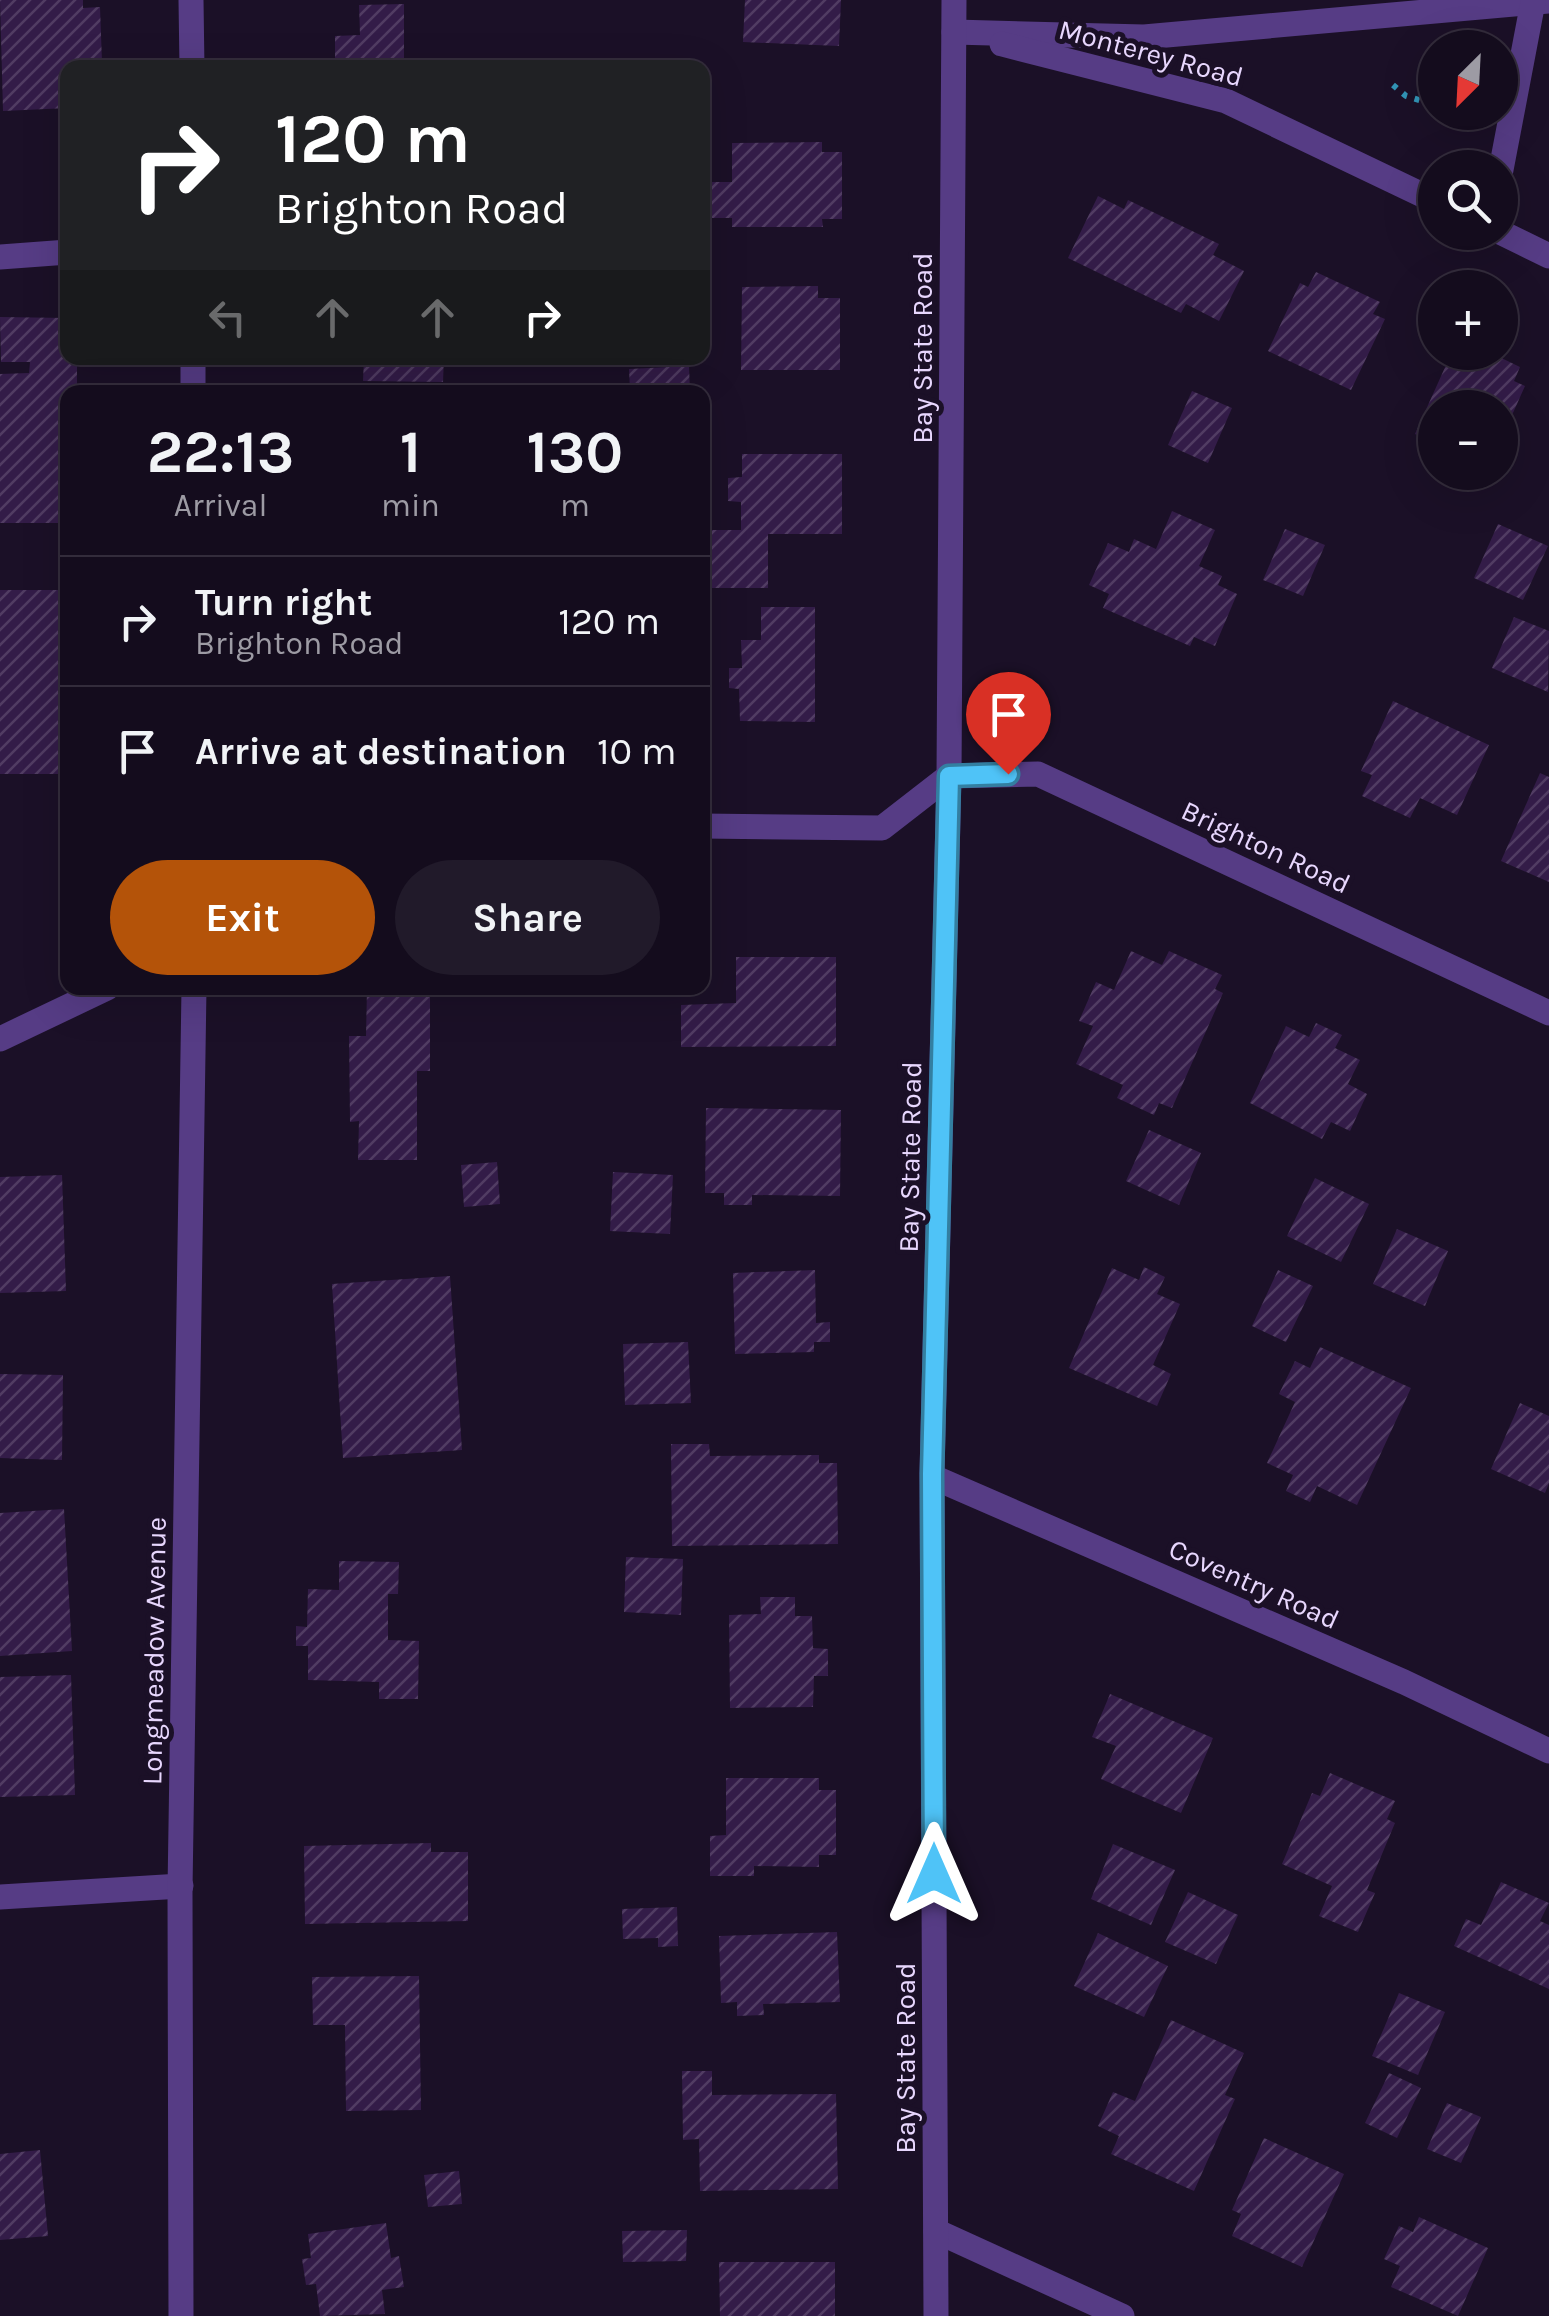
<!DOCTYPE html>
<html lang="en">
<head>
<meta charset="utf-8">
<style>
  :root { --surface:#140c1d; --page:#211a2a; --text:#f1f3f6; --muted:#9d9ba4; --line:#332c3b; --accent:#b45309 }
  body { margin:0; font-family:Karla,sans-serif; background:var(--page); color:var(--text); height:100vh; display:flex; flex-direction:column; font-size:38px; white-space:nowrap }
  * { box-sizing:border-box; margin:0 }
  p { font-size:32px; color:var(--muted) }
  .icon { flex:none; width:55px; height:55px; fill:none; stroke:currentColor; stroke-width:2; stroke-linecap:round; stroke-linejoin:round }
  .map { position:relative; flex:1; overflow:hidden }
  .drawer { position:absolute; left:60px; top:385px; width:650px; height:610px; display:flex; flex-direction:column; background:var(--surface); border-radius:20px; box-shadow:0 10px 40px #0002,0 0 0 2px var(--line) }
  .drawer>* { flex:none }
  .banner { position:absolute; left:60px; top:60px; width:650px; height:305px; border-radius:20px; box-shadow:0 10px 40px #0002,0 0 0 2px var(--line); background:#202124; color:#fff; overflow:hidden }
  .needle { width:65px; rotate:204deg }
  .fabs { position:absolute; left:1418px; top:30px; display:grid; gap:20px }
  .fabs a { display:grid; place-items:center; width:100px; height:100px; border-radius:50%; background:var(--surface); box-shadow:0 10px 40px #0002,0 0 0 2px var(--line); font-size:50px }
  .pin { position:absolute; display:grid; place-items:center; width:85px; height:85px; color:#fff; margin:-102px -42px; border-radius:50% 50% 50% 0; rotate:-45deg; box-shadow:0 0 10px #0007 }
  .pin .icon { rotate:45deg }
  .me { position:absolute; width:110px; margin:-55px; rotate:0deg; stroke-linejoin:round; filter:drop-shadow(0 0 8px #0008) }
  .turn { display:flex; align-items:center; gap:35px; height:210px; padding:0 50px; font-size:45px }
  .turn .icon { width:130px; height:130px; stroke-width:2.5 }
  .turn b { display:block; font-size:70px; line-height:85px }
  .lanes { display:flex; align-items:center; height:95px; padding:0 50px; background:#0003; justify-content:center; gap:50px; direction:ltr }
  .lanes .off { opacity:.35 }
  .eta { display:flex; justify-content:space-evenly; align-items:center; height:170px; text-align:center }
  .eta b { font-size:60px; font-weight:700; line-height:70px }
  .cta { display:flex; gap:20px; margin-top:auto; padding:20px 50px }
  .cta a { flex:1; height:115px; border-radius:60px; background:var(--accent); color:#fff; font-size:40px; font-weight:700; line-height:115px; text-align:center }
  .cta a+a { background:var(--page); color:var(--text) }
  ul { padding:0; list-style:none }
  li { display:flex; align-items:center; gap:30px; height:130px; padding:0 50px; border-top:2px solid var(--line) }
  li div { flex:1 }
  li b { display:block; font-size:38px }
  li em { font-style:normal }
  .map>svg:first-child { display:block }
  .building { fill:url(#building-hatch) }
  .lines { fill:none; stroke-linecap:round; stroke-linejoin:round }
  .path { stroke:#3295b7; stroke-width:6; stroke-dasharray:5 8; stroke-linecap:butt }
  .street { stroke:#563c85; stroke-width:25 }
  .route-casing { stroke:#337fa1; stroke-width:25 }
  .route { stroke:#4fc3f7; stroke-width:18 }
  .labels { text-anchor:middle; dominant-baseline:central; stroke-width:10; stroke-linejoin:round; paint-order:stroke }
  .street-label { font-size:28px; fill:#e8d7fe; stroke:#1b1027 }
</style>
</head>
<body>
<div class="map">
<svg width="1549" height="2316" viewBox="0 0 1549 2316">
  <defs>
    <pattern id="building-hatch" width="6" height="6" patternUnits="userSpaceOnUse" patternTransform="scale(2.5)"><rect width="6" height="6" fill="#331c48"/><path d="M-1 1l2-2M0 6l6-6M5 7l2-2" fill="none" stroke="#513c63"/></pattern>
  </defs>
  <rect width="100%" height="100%" fill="#1b1027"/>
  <g class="building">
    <path d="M 0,0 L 83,0 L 83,8 L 100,7 L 102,62 L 85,62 L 85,68 L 68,68 L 68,108 L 3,111 Z"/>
    <path d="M 745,0 L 841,0 L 839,46 L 743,42 Z"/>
    <path d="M 404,4 L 404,68 L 335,66 L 335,36 L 360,35 L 359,5 Z"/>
    <path d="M 822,142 L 822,152 L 842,152 L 842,219 L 822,219 L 823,227 L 732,227 L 732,218 L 710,218 L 710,182 L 732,182 L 732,143 Z"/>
    <path d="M 1098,196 L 1124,209 L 1128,200 L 1219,244 L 1213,255 L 1244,271 L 1219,321 L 1186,304 L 1181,313 L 1068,258 Z"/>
    <path d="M 1316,272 L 1380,302 L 1373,314 L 1385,319 L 1351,390 L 1268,351 L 1300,283 L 1308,287 Z"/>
    <path d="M 818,286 L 818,298 L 840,298 L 840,370 L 741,370 L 742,287 Z"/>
    <path d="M 0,317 L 68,318 L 68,358 L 77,358 L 77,392 L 68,392 L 68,462 L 58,462 L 58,523 L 0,523 L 0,374 L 29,373 L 30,362 L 1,362 Z"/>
    <path d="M 1466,352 L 1489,352 L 1520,367 L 1514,381 L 1525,386 L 1500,442 L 1500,408 L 1435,408 L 1435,443 L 1415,434 L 1451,354 L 1462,360 Z"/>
    <path d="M 364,358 L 444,358 L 443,382 L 363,381 Z"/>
    <path d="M 689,366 L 690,392 L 630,392 L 629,369 Z"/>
    <path d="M 1192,391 L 1232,408 L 1208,463 L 1168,445 Z"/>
    <path d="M 742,454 L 842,454 L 842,534 L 768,534 L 768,588 L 706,588 L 705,530 L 741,530 L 741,502 L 728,501 L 728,478 L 742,477 Z"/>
    <path d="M 1172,511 L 1215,530 L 1199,566 L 1222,576 L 1218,585 L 1237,594 L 1215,646 L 1194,637 L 1190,646 L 1103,608 L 1109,594 L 1089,585 L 1108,543 L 1129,552 L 1134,539 L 1156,549 Z"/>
    <path d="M 1498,524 L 1548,546 L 1523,600 L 1474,578 Z"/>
    <path d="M 1285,529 L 1325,545 L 1303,596 L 1263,580 Z"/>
    <rect x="0" y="590" width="58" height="184"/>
    <path d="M 761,607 L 815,607 L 815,722 L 740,721 L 739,689 L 729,688 L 729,668 L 742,668 L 741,640 L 761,640 Z"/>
    <path d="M 1514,617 L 1549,631 L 1548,692 L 1492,668 Z"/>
    <path d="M 1393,701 L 1489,745 L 1457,815 L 1420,798 L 1410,818 L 1362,796 L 1372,775 L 1361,771 Z"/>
    <path d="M 1540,773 L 1549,777 L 1549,882 L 1501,861 Z"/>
    <path d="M 1131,951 L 1162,965 L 1169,951 L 1222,975 L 1215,989 L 1223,993 L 1172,1108 L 1159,1103 L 1154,1115 L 1117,1098 L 1123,1085 L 1076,1064 L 1093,1026 L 1079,1021 L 1096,982 L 1114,990 Z"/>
    <path d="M 736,957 L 836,957 L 836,1046 L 681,1047 L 681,1005 L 736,1003 Z"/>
    <path d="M 367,988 L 430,988 L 430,1071 L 417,1071 L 417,1160 L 358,1160 L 359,1121 L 350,1122 L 349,1036 L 366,1036 Z"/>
    <path d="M 1316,1023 L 1342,1035 L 1335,1048 L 1360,1060 L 1348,1084 L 1367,1094 L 1350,1131 L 1331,1122 L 1322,1139 L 1250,1103 L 1286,1026 L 1309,1037 Z"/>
    <path d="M 706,1108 L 841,1110 L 840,1196 L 752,1195 L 752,1205 L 724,1205 L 724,1193 L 705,1193 Z"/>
    <path d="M 1149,1130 L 1201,1153 L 1179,1205 L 1126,1181 Z"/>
    <path d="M 497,1162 L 500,1204 L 464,1207 L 461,1165 Z"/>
    <path d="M 613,1172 L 673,1175 L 670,1234 L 610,1231 Z"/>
    <path d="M 62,1175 L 66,1291 L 0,1293 L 0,1177 Z"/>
    <path d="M 1315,1178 L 1369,1204 L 1341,1262 L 1287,1236 Z"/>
    <path d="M 1397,1229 L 1448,1251 L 1425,1306 L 1373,1284 Z"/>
    <path d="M 1144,1267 L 1165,1277 L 1157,1294 L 1180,1304 L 1153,1365 L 1171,1374 L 1157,1406 L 1069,1368 L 1112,1268 L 1139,1280 Z"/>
    <path d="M 815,1270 L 816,1323 L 830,1322 L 830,1342 L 814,1342 L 814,1352 L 735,1354 L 733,1273 Z"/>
    <path d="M 1278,1270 L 1313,1286 L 1286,1342 L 1252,1326 Z"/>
    <path d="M 450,1276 L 462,1450 L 343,1458 L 332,1284 Z"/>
    <path d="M 688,1342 L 691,1403 L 625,1405 L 623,1344 Z"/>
    <path d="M 1320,1347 L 1411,1388 L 1357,1505 L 1317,1486 L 1310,1502 L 1286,1491 L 1293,1475 L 1267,1463 L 1295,1402 L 1279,1394 L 1295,1361 L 1310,1368 Z"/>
    <path d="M 0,1374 L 63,1375 L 62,1460 L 0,1458 Z"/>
    <path d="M 1520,1403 L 1549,1416 L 1549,1483 L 1545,1493 L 1491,1469 Z"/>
    <path d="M 671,1444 L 709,1444 L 710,1456 L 819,1455 L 819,1463 L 837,1463 L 838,1544 L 672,1546 Z"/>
    <path d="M 64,1509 L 72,1651 L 0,1656 L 0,1513 Z"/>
    <path d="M 626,1557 L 683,1559 L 681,1615 L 624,1612 Z"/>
    <path d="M 339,1561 L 399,1562 L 398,1594 L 388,1594 L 388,1640 L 419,1641 L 418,1699 L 379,1699 L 379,1682 L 308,1680 L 308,1646 L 296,1646 L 296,1626 L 307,1627 L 308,1589 L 339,1590 Z"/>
    <path d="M 760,1597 L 795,1597 L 795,1616 L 812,1616 L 813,1648 L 828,1649 L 828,1676 L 814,1676 L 813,1707 L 730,1708 L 729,1615 L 761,1614 Z"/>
    <path d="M 71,1675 L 75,1795 L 0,1797 L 0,1677 Z"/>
    <path d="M 1110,1694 L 1213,1738 L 1181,1813 L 1101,1779 L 1116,1746 L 1092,1737 Z"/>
    <path d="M 1330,1773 L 1395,1801 L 1387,1819 L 1395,1823 L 1367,1890 L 1375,1893 L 1358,1932 L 1319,1916 L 1332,1886 L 1282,1864 L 1312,1793 L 1320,1796 Z"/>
    <path d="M 726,1778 L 819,1778 L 819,1790 L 836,1790 L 836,1855 L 819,1855 L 819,1867 L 754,1866 L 754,1876 L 710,1876 L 710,1836 L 726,1835 Z"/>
    <path d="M 431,1843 L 431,1852 L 468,1852 L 468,1921 L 305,1924 L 304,1846 Z"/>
    <path d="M 1113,1844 L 1175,1870 L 1151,1925 L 1091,1899 Z"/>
    <path d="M 1501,1882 L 1549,1903 L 1540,1921 L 1549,1925 L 1549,1989 L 1454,1946 L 1466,1919 L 1481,1925 Z"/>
    <path d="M 1188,1892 L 1238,1915 L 1216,1964 L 1165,1942 Z"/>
    <path d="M 677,1907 L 678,1946 L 658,1947 L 658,1938 L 623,1939 L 622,1909 Z"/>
    <path d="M 837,1932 L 840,2002 L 763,2004 L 764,2015 L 737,2016 L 737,2002 L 721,2003 L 719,1936 Z"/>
    <path d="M 1098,1933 L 1168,1966 L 1144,2017 L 1074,1986 Z"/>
    <path d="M 419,1976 L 421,2110 L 346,2111 L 345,2025 L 313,2025 L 312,1977 Z"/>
    <path d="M 1399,1993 L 1445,2012 L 1418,2075 L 1372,2056 Z"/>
    <path d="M 1171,2020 L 1244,2053 L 1225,2095 L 1235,2099 L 1194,2191 L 1111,2154 L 1119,2136 L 1098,2126 L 1113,2092 L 1135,2101 Z"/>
    <path d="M 682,2071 L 712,2071 L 712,2095 L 836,2094 L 838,2189 L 700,2191 L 699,2139 L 683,2140 Z"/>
    <path d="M 1389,2073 L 1421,2088 L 1397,2138 L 1365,2123 Z"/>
    <path d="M 1447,2103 L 1481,2117 L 1461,2163 L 1427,2149 Z"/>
    <path d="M 1264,2138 L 1344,2174 L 1302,2267 L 1232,2236 L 1241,2214 L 1232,2210 Z"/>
    <path d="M 40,2150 L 48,2236 L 0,2240 L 0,2154 Z"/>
    <path d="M 459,2171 L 462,2204 L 428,2207 L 424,2175 Z"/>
    <path d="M 1419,2217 L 1488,2248 L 1458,2316 L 1391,2287 L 1400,2266 L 1384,2259 L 1399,2226 L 1413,2232 Z"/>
    <path d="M 386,2223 L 391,2258 L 399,2256 L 404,2287 L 382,2290 L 385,2314 L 320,2316 L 316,2284 L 306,2285 L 302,2259 L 311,2258 L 308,2234 Z"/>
    <path d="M 687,2230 L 686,2261 L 623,2262 L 622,2231 Z"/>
    <path d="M 719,2262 L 835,2262 L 835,2316 L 720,2316 Z"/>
  </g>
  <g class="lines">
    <path class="path" d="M 1393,85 L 1406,96 L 1435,105"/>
    <g class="street">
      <path d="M 191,0 L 192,68"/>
      <path d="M 954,32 L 1144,37 L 1549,1"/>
      <path d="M 1002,44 L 1226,101 L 1435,201"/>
      <path d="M 1500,175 L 1533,2"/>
      <path d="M 1500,232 L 1549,256"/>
      <path d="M 0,257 L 68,252"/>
      <path d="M 193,358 L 193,392"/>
      <path d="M 702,826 L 882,828 L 949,776 L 1038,774 L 1549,1013"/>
      <path d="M 0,1039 L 107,988"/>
      <path d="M 933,1477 L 1404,1682 L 1549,1751"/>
      <path d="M 0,1897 L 181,1886"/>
      <path d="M 936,2231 L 1122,2316"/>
      <path d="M 181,2316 L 180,1890 L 194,988"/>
      <path d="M 936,2316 L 932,1474 L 949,776 L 954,0"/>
    </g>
  </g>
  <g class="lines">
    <g class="route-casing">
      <path id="route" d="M 934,1874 L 932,1474 L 949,776 L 1008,774"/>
    </g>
    <use href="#route" class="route"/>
  </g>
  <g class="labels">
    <g class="street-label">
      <text transform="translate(1151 53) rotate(15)">Monterey Road</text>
      <text transform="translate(922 348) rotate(-90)">Bay State Road</text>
      <text transform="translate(1266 847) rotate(25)">Brighton Road</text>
      <text transform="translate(910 1157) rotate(-89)">Bay State Road</text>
      <text transform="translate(1254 1584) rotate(24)">Coventry Road</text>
      <text transform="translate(154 1651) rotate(-89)">Longmeadow Avenue</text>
      <text transform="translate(905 2058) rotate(-90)">Bay State Road</text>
    </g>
  </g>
</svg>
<div class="fabs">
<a><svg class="needle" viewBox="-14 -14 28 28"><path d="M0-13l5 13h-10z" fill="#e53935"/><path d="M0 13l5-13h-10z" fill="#9d9ba4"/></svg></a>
<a><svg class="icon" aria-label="search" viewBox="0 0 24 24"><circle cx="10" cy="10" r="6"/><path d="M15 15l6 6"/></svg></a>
<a>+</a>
<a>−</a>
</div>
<div class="pin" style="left:1008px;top:774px;background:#d93025"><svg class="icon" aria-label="arrive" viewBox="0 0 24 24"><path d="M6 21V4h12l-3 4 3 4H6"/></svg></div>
<svg class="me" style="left:934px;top:1874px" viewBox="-20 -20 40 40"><path d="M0-17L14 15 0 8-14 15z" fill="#4fc3f7" stroke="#fff" stroke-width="4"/></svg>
<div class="banner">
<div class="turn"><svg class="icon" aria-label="right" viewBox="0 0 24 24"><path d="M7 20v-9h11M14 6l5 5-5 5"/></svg><div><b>120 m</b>Brighton Road</div></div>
<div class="lanes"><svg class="icon off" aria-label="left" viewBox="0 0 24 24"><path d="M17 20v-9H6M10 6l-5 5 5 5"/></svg><svg class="icon off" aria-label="ahead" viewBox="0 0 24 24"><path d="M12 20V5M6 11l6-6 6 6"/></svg><svg class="icon off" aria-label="ahead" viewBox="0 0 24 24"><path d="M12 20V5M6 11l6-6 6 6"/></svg><svg class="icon" aria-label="right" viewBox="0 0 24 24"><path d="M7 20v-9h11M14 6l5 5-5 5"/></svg></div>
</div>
<section class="drawer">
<div class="eta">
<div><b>22:13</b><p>Arrival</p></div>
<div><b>1</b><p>min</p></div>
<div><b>130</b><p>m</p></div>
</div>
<ul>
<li><svg class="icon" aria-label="right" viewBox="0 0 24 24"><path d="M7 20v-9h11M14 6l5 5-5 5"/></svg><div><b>Turn right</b><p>Brighton Road</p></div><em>120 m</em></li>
<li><svg class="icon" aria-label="arrive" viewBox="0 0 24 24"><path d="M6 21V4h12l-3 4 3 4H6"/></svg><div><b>Arrive at destination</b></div><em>10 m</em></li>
</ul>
<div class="cta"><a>Exit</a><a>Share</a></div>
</section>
</div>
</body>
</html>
